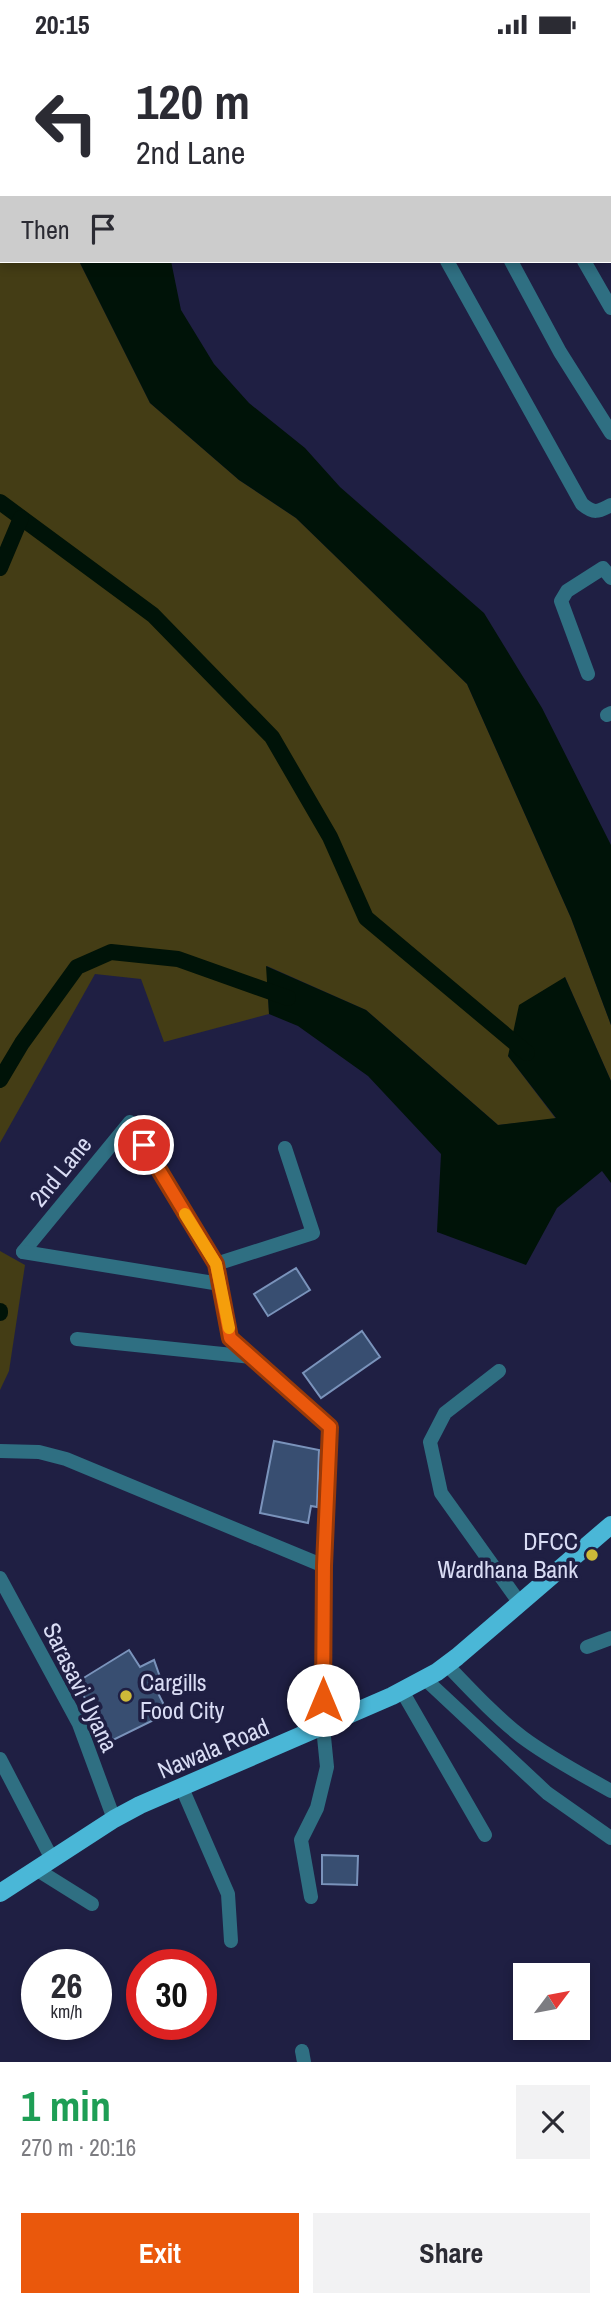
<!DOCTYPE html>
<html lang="en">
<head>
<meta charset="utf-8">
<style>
  :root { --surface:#fff; --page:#f2f2f3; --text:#2b2b33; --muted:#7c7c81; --accent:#ea580c }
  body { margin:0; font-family:"Archivo Narrow",sans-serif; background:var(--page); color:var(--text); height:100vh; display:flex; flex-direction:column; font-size:26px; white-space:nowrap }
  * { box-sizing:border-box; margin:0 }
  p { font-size:23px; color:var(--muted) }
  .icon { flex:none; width:38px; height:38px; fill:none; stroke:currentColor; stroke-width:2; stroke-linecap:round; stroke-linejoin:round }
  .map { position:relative; height:2013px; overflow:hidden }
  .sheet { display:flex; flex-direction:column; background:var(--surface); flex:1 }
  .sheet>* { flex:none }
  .top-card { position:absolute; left:0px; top:0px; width:612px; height:214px; box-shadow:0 4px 10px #0003; background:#fff; color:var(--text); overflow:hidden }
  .needle { width:46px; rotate:58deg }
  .fabs { position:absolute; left:513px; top:1914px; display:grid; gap:14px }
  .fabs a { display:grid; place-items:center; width:77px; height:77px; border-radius:0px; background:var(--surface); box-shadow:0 4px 10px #0003; font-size:35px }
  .speed { position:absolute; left:21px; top:1900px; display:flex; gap:14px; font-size:35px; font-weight:700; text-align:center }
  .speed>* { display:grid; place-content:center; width:91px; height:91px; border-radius:50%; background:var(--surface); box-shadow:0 4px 10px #0003; line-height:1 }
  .speed small { font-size:18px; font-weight:400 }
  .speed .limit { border:10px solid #d22; background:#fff; color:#111 }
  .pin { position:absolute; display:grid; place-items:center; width:60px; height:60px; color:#fff; margin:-30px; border:4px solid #fff; border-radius:50%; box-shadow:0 2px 7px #0007 }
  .me { position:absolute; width:77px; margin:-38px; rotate:0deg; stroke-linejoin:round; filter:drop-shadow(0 0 5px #0008) }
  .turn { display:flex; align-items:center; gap:24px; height:147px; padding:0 21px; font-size:32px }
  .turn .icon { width:91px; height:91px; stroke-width:2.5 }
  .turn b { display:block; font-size:49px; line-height:60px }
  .then { display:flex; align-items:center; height:66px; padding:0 21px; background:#0003; gap:14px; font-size:26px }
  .round { display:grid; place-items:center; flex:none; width:74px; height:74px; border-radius:0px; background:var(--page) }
  .head { display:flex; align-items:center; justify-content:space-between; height:119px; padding:0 21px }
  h1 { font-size:42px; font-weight:800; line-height:52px; color:#1e9e55 }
  .cta { display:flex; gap:14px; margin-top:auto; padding:14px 21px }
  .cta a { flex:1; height:80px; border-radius:0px; background:var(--accent); color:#fff; font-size:28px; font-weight:800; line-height:80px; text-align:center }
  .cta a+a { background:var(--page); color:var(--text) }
  .status { display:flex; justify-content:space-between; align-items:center; height:49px; padding:0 35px; background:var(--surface); direction:ltr }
  .status svg { height:19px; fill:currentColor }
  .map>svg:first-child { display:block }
  .green { fill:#443d15 }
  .water { fill:#001308 }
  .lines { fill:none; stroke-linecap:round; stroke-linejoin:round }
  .canal { stroke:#001308; stroke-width:16 }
  .building { fill:#384e71; stroke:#7a93bb; stroke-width:2 }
  .minor { stroke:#2f6f82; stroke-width:14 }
  .major { stroke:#4ab7d7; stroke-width:18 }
  .route-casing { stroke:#983908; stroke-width:18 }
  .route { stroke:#ea580c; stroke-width:12 }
  .slow { stroke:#f59e0b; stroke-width:12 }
  .poi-dot { fill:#cdb938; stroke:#1f1f43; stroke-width:2.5 }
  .labels { text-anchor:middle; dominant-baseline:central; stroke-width:7; stroke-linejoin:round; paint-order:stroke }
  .street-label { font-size:24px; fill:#d9dcf4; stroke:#1f1f43 }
  .poi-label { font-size:24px; fill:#d9dcf4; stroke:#1f1f43; text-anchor:end }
</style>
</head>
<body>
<div class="status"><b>20:15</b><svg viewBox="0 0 49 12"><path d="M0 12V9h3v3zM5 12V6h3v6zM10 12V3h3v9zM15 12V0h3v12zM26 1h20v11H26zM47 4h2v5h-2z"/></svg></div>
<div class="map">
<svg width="611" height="2013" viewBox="0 0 611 2013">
  <rect width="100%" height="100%" fill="#1f1f43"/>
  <g class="green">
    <path d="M 0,25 L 2,212 L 79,212 L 150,354 L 239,431 L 296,469 L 467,635 L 571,869 L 611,976 L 611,1032 L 565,928 L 508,1007 L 556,1070 L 498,1076 L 366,961 L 267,917 L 269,965 L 164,993 L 141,930 L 95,925 L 0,1094 Z"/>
    <path d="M 0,1202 L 25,1216 L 9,1322 L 0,1341 Z"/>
  </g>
  <g class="water">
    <path d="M 79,212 L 171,212 L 181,261 L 214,315 L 249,354 L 305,399 L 340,438 L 484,564 L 542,659 L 611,796 L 611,976 L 571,869 L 467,635 L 296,469 L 239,431 L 150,354 Z"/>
    <path d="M 266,917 L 366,961 L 498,1076 L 556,1069 L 508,1007 L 519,956 L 565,928 L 611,1032 L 611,1134 L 602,1122 L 557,1159 L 526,1216 L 437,1183 L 441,1105 L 368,1027 L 298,977 L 269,965 Z"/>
  </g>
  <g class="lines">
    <g class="canal">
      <path d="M 0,165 L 2,164"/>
      <path d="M 0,453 L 153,566 L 272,688 L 330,788 L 366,869 L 527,1004"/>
      <path d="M 0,519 L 21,469"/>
      <path d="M 0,1031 L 22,994 L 77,918 L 111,903 L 178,910 L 288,949"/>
      <path d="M 0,1262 L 0,1264"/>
    </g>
  </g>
  <g class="building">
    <path d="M 296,1219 L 310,1241 L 268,1267 L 254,1245 Z"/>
    <path d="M 362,1282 L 380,1308 L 321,1349 L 303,1324 Z"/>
    <path d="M 274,1392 L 319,1401 L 317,1458 L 311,1457 L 308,1474 L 260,1464 Z"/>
    <path d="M 129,1601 L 140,1618 L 154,1611 L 160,1628 L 152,1632 L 168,1664 L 107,1694 L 77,1633 Z"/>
    <path d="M 322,1806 L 358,1807 L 357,1836 L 322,1835 Z"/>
  </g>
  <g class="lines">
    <g class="minor">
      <path d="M 119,0 L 120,2"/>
      <path d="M 583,0 L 584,2"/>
      <path d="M 611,56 L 611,57"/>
      <path d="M 447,212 L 582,455 C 594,465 598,463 611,456"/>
      <path d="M 511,212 L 560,303 L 611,384"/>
      <path d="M 584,212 L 611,259"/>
      <path d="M 588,625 L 561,552 L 567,542 L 603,519 L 611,529"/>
      <path d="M 607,666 L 611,664"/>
      <path d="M 23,1203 L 130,1073 L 216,1215 L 230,1289 L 330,1378 L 324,1517 L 323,1678 L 327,1718 L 317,1759 L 301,1791 L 311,1848"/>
      <path d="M 23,1203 L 220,1235"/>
      <path d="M 216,1215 L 313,1184 L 285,1099"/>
      <path d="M 77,1290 L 252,1308"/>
      <path d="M 499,1322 L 445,1364 L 430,1393 L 441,1444 L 519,1553"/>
      <path d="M 0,1402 L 39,1403 L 66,1410 L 324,1517"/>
      <path d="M 0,1529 L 79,1675 L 114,1770"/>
      <path d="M 587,1598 L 611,1589"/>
      <path d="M 447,1616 C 471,1641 495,1667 522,1688 C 550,1709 581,1725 611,1742"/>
      <path d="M 425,1630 L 547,1744 L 611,1789"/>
      <path d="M 402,1642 L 485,1786"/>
      <path d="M 0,1710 L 52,1810"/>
      <path d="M 182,1739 L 228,1845 L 231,1892"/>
      <path d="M 36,1820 L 92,1855"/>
      <path d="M 302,2002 L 304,2013"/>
    </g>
    <path class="major" d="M 0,1844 L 114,1770 L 140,1756 L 392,1647 L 437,1623 L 457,1608 L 611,1476"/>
  </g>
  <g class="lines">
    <g class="route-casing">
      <path id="route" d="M 144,1096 L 216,1215 L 230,1289 L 330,1378 L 324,1517 L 323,1651"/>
    </g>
    <use href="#route" class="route"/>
    <path class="slow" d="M 185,1165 L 216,1215 L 229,1279"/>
  </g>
  <g class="poi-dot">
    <circle cx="592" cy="1506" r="7"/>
    <circle cx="126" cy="1647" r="7"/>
  </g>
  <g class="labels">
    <g class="street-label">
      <text transform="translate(60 1122) rotate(-51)">2nd Lane</text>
      <text transform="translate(81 1638) rotate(64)">Sarasavi Uyana</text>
      <text transform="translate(213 1699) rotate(-23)">Nawala Road</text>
    </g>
    <g class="poi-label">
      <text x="578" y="1492">DFCC<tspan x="578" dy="28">Wardhana Bank</tspan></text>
      <text x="140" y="1633" text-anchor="start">Cargills<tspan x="140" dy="28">Food City</tspan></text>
    </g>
  </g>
</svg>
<div class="fabs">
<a><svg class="needle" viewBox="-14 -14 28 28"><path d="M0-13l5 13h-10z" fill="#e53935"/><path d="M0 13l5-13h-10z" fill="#7c7c81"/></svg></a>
</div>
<div class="speed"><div>26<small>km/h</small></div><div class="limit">30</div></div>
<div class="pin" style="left:144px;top:1096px;background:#d93025"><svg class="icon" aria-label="arrive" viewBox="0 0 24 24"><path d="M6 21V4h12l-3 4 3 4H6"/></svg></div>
<svg class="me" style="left:323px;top:1651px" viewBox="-20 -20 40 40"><circle r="19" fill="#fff"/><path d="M0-13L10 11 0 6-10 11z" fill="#ea580c"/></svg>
<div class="top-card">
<div class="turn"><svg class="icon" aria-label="left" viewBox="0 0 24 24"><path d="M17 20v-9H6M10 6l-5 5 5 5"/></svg><div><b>120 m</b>2nd Lane</div></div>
<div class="then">Then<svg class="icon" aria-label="arrive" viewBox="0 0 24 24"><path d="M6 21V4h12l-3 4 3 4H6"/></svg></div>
</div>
</div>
<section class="sheet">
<div class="head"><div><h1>1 min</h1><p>270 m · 20:16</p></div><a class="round"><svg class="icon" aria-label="close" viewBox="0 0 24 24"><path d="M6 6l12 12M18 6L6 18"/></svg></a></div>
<div class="cta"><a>Exit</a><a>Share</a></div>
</section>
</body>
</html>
